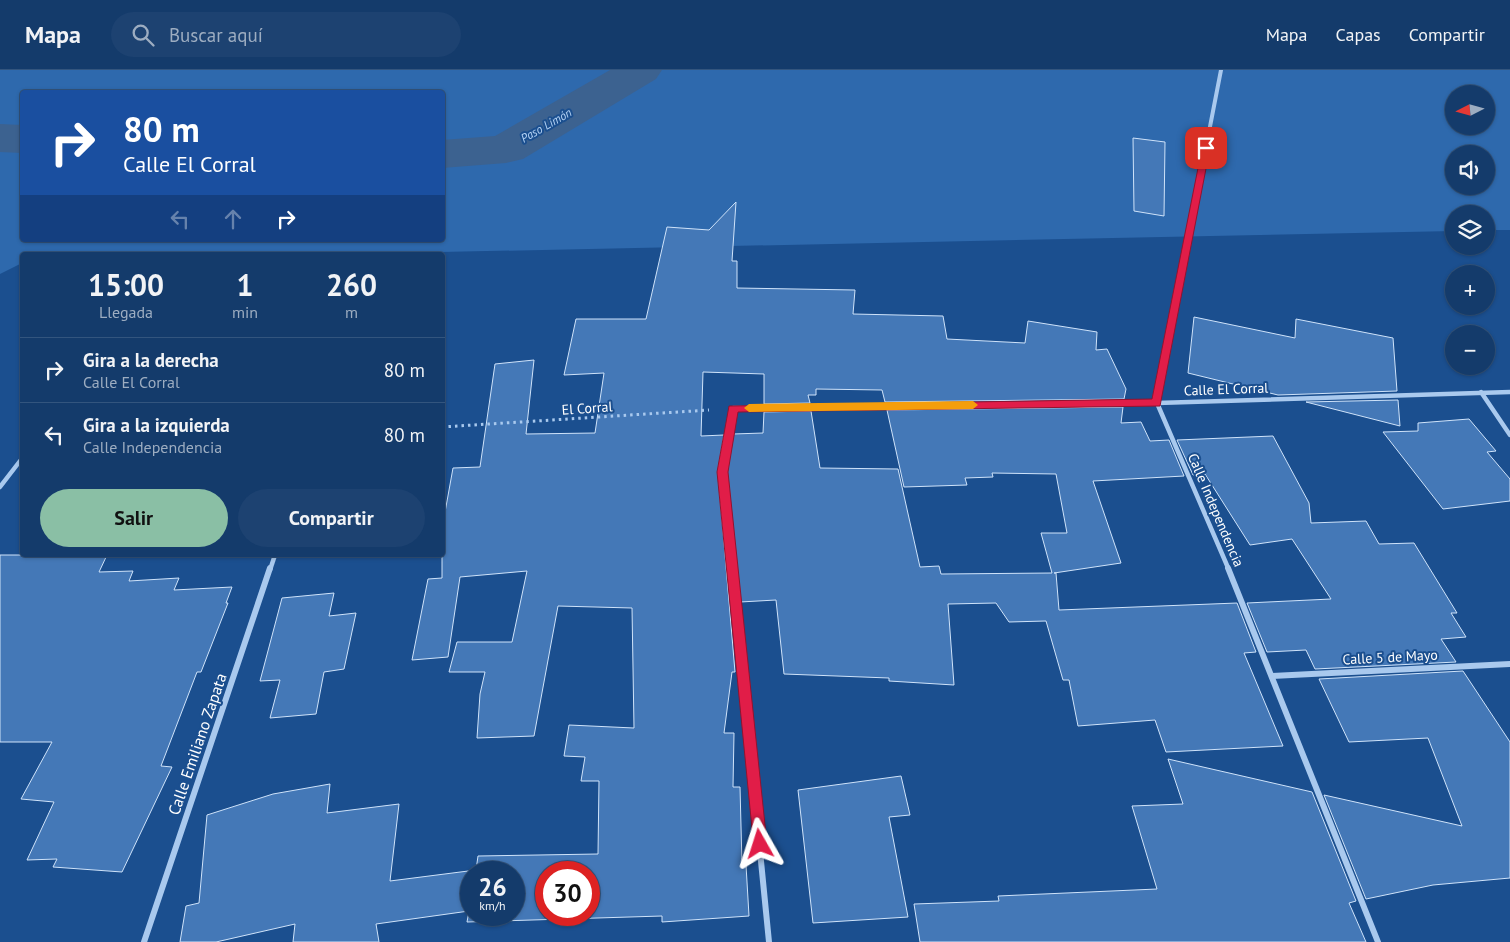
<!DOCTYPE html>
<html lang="es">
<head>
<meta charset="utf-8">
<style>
  :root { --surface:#143b6b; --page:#1d4271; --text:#f1f3f6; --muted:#9dadc1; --line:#33557e; --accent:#8abfa5 }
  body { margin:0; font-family:"PT Sans",sans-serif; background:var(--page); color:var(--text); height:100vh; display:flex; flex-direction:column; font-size:19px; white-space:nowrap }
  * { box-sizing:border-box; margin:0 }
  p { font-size:16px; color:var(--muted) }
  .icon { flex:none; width:28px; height:28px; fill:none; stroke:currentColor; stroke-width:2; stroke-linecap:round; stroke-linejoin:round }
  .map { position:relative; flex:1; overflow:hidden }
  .sheet { position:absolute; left:20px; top:182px; width:425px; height:305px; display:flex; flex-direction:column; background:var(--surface); border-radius:5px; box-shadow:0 1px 4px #0004,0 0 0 1px var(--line) }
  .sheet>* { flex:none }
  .hud { position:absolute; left:20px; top:20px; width:425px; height:152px; border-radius:5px; box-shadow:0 1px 4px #0004,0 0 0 1px var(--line); background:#1a4fa0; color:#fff; overflow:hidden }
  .needle { width:32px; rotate:264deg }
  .tools { position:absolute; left:1445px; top:15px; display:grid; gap:10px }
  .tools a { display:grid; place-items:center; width:50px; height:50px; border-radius:50%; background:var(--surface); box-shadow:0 1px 4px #0004,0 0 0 1px var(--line); font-size:25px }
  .speed { position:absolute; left:460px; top:791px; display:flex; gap:10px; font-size:25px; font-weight:700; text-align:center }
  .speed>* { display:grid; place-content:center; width:65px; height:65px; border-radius:50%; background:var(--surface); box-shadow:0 1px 4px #0004,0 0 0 1px var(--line); line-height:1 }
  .speed small { font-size:12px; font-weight:400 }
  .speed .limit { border:8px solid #d22; background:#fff; color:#111 }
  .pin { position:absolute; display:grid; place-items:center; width:42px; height:42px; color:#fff; margin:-21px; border-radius:10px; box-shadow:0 2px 8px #0006 }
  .me { position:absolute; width:55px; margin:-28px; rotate:354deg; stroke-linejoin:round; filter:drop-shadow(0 0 4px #0008) }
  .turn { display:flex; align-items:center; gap:18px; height:105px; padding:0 20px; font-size:22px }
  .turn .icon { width:65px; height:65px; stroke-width:2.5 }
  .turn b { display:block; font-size:35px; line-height:42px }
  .lanes { display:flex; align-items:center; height:48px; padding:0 20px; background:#0003; justify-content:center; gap:25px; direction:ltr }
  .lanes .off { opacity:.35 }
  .eta { display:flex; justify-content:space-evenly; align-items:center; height:85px; text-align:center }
  .eta b { font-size:30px; font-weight:800; line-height:35px }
  .action { display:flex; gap:10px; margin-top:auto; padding:10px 20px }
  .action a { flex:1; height:58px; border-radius:30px; background:var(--accent); color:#111; font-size:20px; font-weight:800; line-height:58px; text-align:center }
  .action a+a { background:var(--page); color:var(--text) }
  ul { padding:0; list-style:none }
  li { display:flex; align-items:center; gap:15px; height:65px; padding:0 20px; border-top:1px solid var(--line) }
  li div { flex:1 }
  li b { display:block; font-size:19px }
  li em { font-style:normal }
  header { display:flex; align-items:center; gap:30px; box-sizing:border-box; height:70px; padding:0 25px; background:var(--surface); border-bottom:1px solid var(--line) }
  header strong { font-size:24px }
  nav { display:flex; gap:28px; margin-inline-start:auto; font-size:18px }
  .search { width:350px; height:45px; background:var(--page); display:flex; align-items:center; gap:12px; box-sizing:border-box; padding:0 18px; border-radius:28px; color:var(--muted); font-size:19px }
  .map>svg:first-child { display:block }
  .green { fill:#2e69ad; fill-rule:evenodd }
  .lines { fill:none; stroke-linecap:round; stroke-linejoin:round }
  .river { fill:#3c6290; fill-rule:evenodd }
  .building { fill:#4478b7; stroke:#cfe3fa; fill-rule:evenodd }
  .path { stroke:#a9c9ee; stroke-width:3; stroke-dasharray:2.5 4; stroke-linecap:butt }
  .minor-far2 { stroke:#a9c9ee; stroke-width:4 }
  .minor-far1 { stroke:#a9c9ee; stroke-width:4.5 }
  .minor { stroke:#a9c9ee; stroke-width:6 }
  .route { fill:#e11d48; stroke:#92132f }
  .slow { fill:#f59e0b }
  .labels { text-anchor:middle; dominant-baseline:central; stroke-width:4; stroke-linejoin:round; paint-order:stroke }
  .far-water-label { font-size:12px; font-style:italic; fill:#b5d3f5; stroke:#1b4f8f }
  .street-label { font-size:14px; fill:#fff; stroke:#1b4f8f }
  .near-street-label { font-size:16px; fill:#fff; stroke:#1b4f8f }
</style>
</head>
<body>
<header>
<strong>Mapa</strong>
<div class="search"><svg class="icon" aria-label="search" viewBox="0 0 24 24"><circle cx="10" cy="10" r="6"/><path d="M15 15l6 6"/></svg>Buscar aquí</div>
<nav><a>Mapa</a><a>Capas</a><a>Compartir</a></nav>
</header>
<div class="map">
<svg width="1510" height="872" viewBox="0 0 1510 872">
  <rect width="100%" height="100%" fill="#1b4f8f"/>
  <path class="green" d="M 0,0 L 1510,0 L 1510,160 L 1486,160 L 1486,144 L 1454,144 L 1454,161 L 299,185 L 22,185 L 22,193 L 0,204 ZM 22,22 L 442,22 L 442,170 L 22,170 ZM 1454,24 L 1486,24 L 1486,56 L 1454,56 ZM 1454,84 L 1486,84 L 1486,116 L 1454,116 Z"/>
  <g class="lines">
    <g class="river">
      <path d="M 610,0 L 662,0 L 656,9 L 523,89 L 506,93 L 442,98 L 442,70 L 495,66 Z"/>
      <path d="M 0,54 L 22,55 L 22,83 L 0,82 Z"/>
    </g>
  </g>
  <g class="building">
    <path d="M 1133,68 L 1165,72 L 1164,146 L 1134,141 Z"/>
    <path d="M 736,132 L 732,191 L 737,191 L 737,218 L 855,220 L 853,244 L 943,246 L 947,269 L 1025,273 L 1028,251 L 1097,262 L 1096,280 L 1107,279 L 1126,319 L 1124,329 L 885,332 L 882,320 L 816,319 L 816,325 L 808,325 L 810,333 L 764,334 L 764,304 L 703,302 L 701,366 L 724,365 L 718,402 L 735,602 L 732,602 L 724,663 L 734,663 L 733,717 L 740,717 L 742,795 L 746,795 L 749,846 L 662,852 L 662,846 L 467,852 L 469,841 L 376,854 L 379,872 L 293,872 L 295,854 L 216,872 L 180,872 L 186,836 L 199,833 L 207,745 L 273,724 L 330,714 L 327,743 L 399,734 L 390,811 L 476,800 L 478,786 L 598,784 L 599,711 L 581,711 L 585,687 L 564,686 L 569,655 L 634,658 L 632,538 L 558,536 L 534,666 L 477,668 L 480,624 L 485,602 L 449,602 L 457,572 L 512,572 L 527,501 L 460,507 L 448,587 L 412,590 L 428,509 L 442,508 L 442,459 L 453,398 L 480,397 L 495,294 L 534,290 L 526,364 L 595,363 L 604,303 L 564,305 L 576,249 L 646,249 L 667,157 L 709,160 ZM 471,802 L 514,802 L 514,845 L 471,845 ZM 546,802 L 589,802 L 589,845 L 546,845 Z"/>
    <path d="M 1194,247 L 1295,268 L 1296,249 L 1393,268 L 1397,321 L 1278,325 L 1188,303 Z"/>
    <path d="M 1398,330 L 1400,356 L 1306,332 Z"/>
    <path d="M 1123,337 L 1121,353 L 1141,352 L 1150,371 L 1169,370 L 1184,406 L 1093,411 L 1121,493 L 1054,503 L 1056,503 L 1059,540 L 1237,533 L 1256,582 L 1244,583 L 1283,676 L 1166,682 L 1155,650 L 1078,656 L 1069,610 L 1063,610 L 1046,551 L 1009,552 L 996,533 L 948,534 L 954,615 L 889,611 L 889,608 L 784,604 L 776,530 L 740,532 L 726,402 L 733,364 L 763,363 L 764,342 L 811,341 L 820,398 L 898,399 L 920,497 L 939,496 L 941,504 L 1052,503 L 1041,463 L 1067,463 L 1056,404 L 992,403 L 993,407 L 965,408 L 967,415 L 904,417 L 887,340 Z"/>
    <path d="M 1469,349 L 1496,381 L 1487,382 L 1510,409 L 1510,431 L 1443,439 L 1383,362 L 1418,361 L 1418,353 Z"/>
    <path d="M 1273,366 L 1309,433 L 1311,453 L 1366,451 L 1379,474 L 1414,473 L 1457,543 L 1451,543 L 1466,567 L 1441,569 L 1456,592 L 1315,599 L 1306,580 L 1267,582 L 1247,533 L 1331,529 L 1292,469 L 1250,475 L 1205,404 L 1193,405 L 1177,370 Z"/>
    <path d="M 0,485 L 107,485 L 99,502 L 133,501 L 129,511 L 179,508 L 174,520 L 232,517 L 226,533 L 228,533 L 201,602 L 197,602 L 161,696 L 172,697 L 122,802 L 53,797 L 57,789 L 27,790 L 54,732 L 21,729 L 52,672 L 0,672 Z"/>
    <path d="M 334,523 L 329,546 L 356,543 L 344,599 L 324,602 L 316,644 L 270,648 L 280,610 L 260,611 L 282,528 Z"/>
    <path d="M 1463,601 L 1510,672 L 1510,808 L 1433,815 L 1366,829 L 1324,725 L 1462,756 L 1428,668 L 1349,672 L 1319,609 Z"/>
    <path d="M 1168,689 L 1312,722 L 1356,831 L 1349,833 L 1366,872 L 920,872 L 914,834 L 999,831 L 998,826 L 1157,819 L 1132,736 L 1183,734 Z"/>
    <path d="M 901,706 L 910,745 L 889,747 L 908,847 L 813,853 L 798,720 Z"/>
  </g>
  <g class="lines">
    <path class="path" d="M 442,357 L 709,340"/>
    <path class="minor-far2" d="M 1179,216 L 1221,0"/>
    <g class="minor-far1">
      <path d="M 1180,215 L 1157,333 L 1229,500"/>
      <path d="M 1481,322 L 1510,365"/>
      <path d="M 0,417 L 20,391"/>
      <path d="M 270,500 L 275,485"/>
      <path d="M 732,500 L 722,402 L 733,338 L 1157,333 L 1510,322"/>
    </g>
    <g class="minor">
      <path d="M 732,498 L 769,872"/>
      <path d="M 1228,498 L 1378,872"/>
      <path d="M 1272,606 L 1510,594"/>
      <path d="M 144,872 L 270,498"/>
    </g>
  </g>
  <path class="route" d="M 1206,76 L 1210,78 L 1160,336 L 738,342 L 728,402 L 767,774 L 765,779 L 760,781 L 754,779 L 717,402 L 729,336 L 1152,329 L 1202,78 Z"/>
  <path class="slow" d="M 973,331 L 978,335 L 973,339 L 749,342 L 744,338 L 749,334 Z"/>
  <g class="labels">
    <g class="far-water-label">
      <text transform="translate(546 55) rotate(-30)">Paso Limón</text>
    </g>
    <g class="street-label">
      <text transform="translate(1226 319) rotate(-2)">Calle El Corral</text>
      <text transform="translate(587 338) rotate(-4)">El Corral</text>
      <text transform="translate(1216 440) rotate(67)">Calle Independencia</text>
      <text transform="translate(1390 587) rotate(-3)">Calle 5 de Mayo</text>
    </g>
    <g class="near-street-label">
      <text transform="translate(197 674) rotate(-71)">Calle Emiliano Zapata</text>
    </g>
  </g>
</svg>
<div class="tools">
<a><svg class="needle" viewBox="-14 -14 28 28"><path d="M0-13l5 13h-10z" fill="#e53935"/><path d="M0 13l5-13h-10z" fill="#9dadc1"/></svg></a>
<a><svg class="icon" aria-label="sound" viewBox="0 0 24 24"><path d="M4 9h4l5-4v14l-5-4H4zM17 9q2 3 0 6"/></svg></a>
<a><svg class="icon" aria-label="layers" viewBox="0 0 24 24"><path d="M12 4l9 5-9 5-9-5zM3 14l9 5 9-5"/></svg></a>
<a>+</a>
<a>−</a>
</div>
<div class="speed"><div>26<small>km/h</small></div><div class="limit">30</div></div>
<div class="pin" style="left:1206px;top:78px;background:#d93025"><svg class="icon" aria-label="arrive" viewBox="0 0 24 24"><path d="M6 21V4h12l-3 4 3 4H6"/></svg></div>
<svg class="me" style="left:760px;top:774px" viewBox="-20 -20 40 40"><path d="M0-17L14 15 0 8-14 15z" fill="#e11d48" stroke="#fff" stroke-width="4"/></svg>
<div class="hud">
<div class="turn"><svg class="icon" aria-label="right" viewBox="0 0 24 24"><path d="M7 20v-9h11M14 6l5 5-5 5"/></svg><div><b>80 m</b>Calle El Corral</div></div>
<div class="lanes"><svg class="icon off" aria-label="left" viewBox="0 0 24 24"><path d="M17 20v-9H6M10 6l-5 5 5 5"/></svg><svg class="icon off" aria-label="ahead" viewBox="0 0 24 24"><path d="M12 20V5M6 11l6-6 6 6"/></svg><svg class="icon" aria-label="right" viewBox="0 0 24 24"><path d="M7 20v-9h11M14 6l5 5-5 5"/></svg></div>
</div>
<section class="sheet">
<div class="eta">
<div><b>15:00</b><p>Llegada</p></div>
<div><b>1</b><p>min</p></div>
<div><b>260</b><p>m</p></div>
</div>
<ul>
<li><svg class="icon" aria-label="right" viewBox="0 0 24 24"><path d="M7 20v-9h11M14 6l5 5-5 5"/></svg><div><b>Gira a la derecha</b><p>Calle El Corral</p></div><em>80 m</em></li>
<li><svg class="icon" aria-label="left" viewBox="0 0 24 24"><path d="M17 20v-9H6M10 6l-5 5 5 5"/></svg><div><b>Gira a la izquierda</b><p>Calle Independencia</p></div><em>80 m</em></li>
</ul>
<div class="action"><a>Salir</a><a>Compartir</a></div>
</section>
</div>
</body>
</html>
